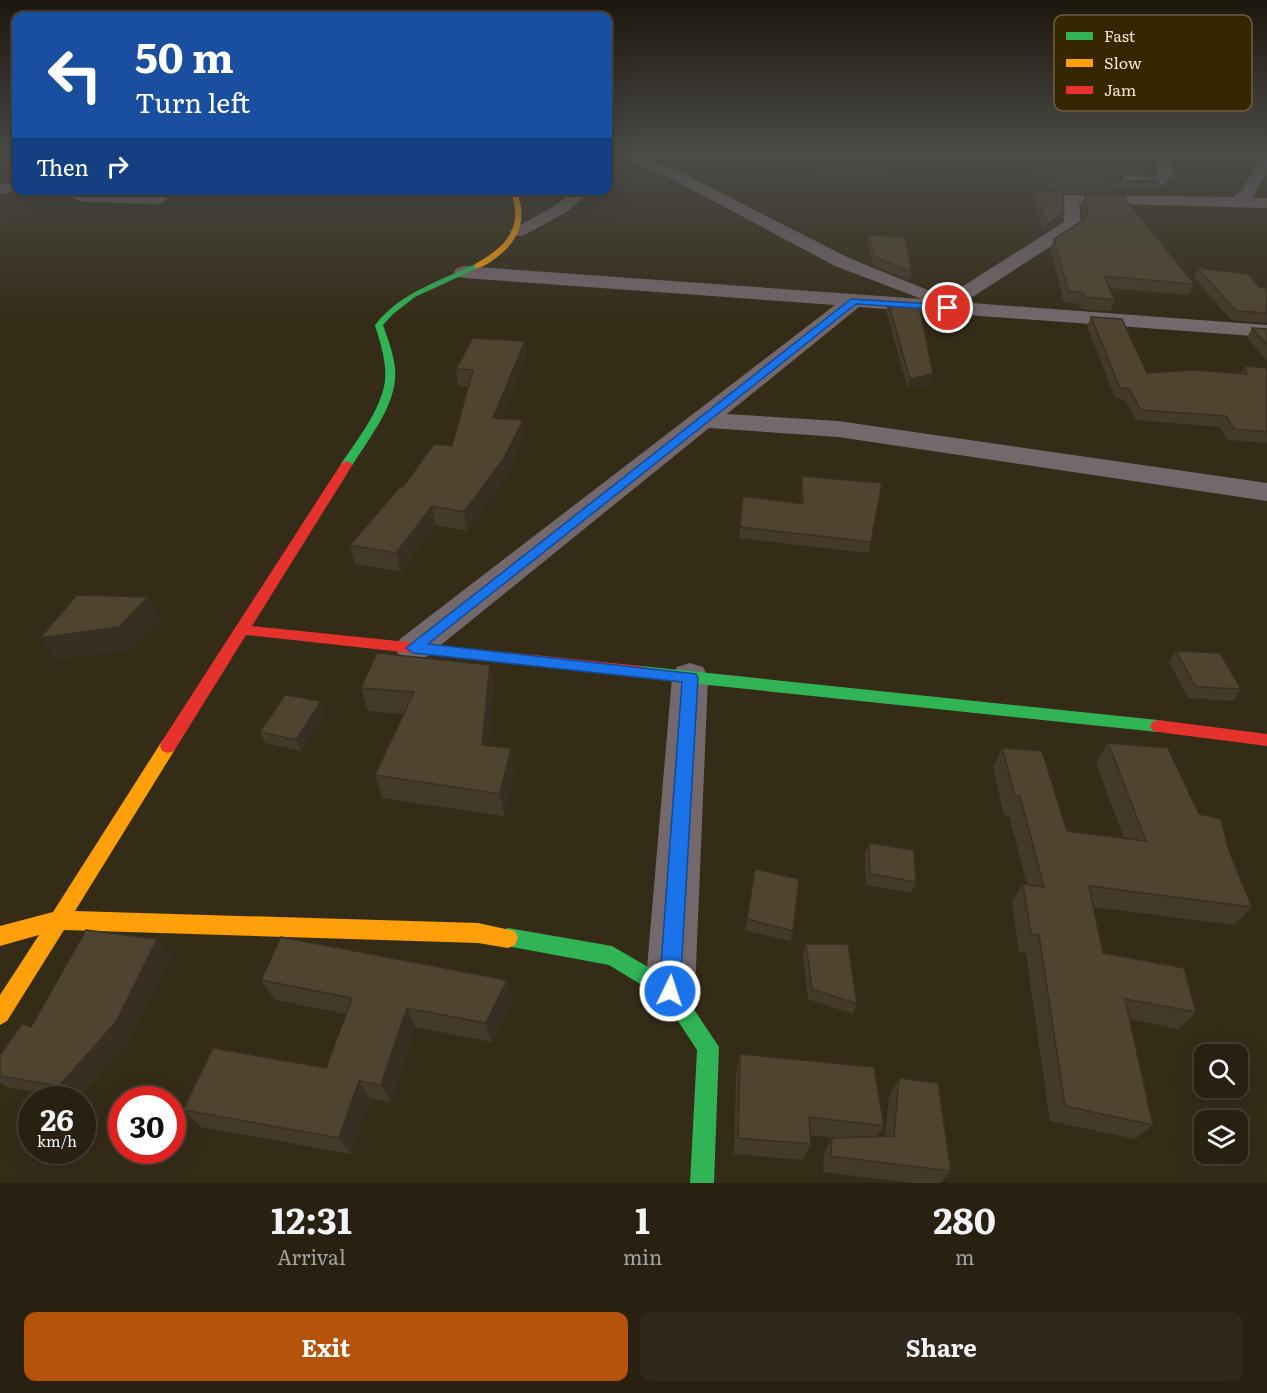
<!DOCTYPE html>
<html lang="en">
<head>
<meta charset="utf-8">
<style>
  :root { --surface:#282112; --page:#30291b; --text:#f1f3f6; --muted:#a5a39f; --line:#443e32; --accent:#b45309 }
  body { margin:0; font-family:Literata,serif; background:var(--page); color:var(--text); height:100vh; display:flex; flex-direction:column; font-size:22px; white-space:nowrap }
  * { box-sizing:border-box; margin:0 }
  p { font-size:20px; color:var(--muted) }
  .icon { flex:none; width:33px; height:33px; fill:none; stroke:currentColor; stroke-width:2; stroke-linecap:round; stroke-linejoin:round }
  .map { position:relative; height:1183px; overflow:hidden }
  .sheet { display:flex; flex-direction:column; background:var(--surface); flex:1 }
  .sheet>* { flex:none }
  .banner { position:absolute; left:12px; top:12px; width:600px; height:183px; border-radius:12px; box-shadow:0 6px 24px #0002,0 0 0 2px var(--line); background:#1a4fa0; color:#fff; overflow:hidden }
  .tools { position:absolute; left:1194px; top:1044px; display:grid; gap:12px }
  .tools a { display:grid; place-items:center; width:54px; height:54px; border-radius:12px; background:var(--surface); box-shadow:0 6px 24px #0002,0 0 0 2px var(--line); font-size:30px }
  .speed { position:absolute; left:18px; top:1086px; display:flex; gap:12px; font-size:30px; font-weight:700; text-align:center }
  .speed>* { display:grid; place-content:center; width:78px; height:78px; border-radius:50%; background:var(--surface); box-shadow:0 6px 24px #0002,0 0 0 2px var(--line); line-height:1 }
  .speed small { font-size:15px; font-weight:400 }
  .speed .limit { border:9px solid #d22; background:#fff; color:#111 }
  .pin { position:absolute; display:grid; place-items:center; width:51px; height:51px; color:#fff; margin:-26px; border:3px solid #fff; border-radius:50%; box-shadow:0 2px 6px #0007 }
  .me { position:absolute; width:66px; margin:-33px; rotate:4deg; stroke-linejoin:round; filter:drop-shadow(0 0 4px #0008) }
  .turn { display:flex; align-items:center; gap:21px; height:126px; padding:0 24px; font-size:27px }
  .turn .icon { width:78px; height:78px; stroke-width:2.5 }
  .turn b { display:block; font-size:42px; line-height:51px }
  .then { display:flex; align-items:center; height:57px; padding:0 24px; background:#0003; gap:12px; font-size:22px }
  .eta { display:flex; justify-content:space-evenly; align-items:center; height:102px; text-align:center }
  .eta b { font-size:36px; font-weight:700; line-height:42px }
  .button { display:flex; gap:12px; margin-top:auto; padding:12px 24px }
  .button a { flex:1; height:69px; border-radius:12px; background:var(--accent); color:#fff; font-size:24px; font-weight:700; line-height:69px; text-align:center }
  .button a+a { background:var(--page); color:var(--text) }
  .map>svg:first-child { display:block }
  .lines { fill:none; stroke-linecap:round; stroke-linejoin:round }
  .street { fill:#73686c; fill-rule:evenodd }
  .fast { fill:#30b455; fill-rule:evenodd }
  .slow { fill:#ff9f0a; fill-rule:evenodd }
  .jam { fill:#e5322d; fill-rule:evenodd }
  .wall { fill:#443a29 }
  .shaded-wall { fill:#373022 }
  .building { fill:#4f4430; stroke:#373022; stroke-width:1.5 }
  .route { fill:#1a73e8; stroke:#114b97; stroke-width:1.5 }
  .key { fill:#372602; stroke:#6f5f3e; stroke-width:1.5 }
  .key-label { font-size:16px; fill:#f1e3cb }
</style>
</head>
<body>
<div class="map">
<svg width="1267" height="1183" viewBox="0 0 1267 1183">
  <rect width="100%" height="100%" fill="#352c18"/>
  <g class="lines">
    <g class="street">
      <path d="M 619,155 L 638,155 L 684,174 L 849,258 L 940,295 L 960,288 L 1064,222 L 1063,198 L 1065,195 L 1233,197 L 1242,190 L 1262,155 L 1267,155 L 1267,172 L 1252,198 L 1267,198 L 1267,208 L 1079,203 L 1081,224 L 1079,228 L 974,296 L 958,302 L 1267,325 L 1267,337 L 859,307 L 727,414 L 838,421 L 1267,483 L 1267,501 L 838,437 L 709,428 L 426,657 L 413,661 L 400,657 L 395,648 L 400,639 L 835,305 L 464,278 L 457,276 L 454,272 L 457,268 L 464,266 L 922,299 L 835,266 L 674,180 Z"/>
      <path d="M 1155,155 L 1169,155 L 1173,173 L 1164,185 L 1121,186 L 1113,181 L 1121,176 L 1155,177 L 1159,173 Z"/>
      <path d="M 0,184 L 16,184 L 16,190 L 22,190 L 0,194 Z"/>
      <path d="M 53,190 L 160,194 L 168,199 L 160,204 L 83,202 Z"/>
      <path d="M 575,190 L 592,190 L 565,213 L 524,235 L 518,236 L 509,231 L 553,207 Z"/>
      <path d="M 690,663 L 703,667 L 708,677 L 695,991 L 688,1009 L 670,1016 L 652,1009 L 645,991 L 672,677 L 677,667 Z"/>
    </g>
    <g class="fast">
      <path d="M 475,264 L 482,266 L 415,297 L 393,314 L 383,325 C 389,342 397,362 395,380 C 392,410 368,440 353,464 L 351,466 L 343,466 L 341,464 C 357,440 381,410 385,381 C 387,362 380,342 375,325 C 401,292 438,282 475,264 Z"/>
      <path d="M 641,666 L 1158,720 L 1164,722 L 1166,726 L 1164,730 L 1158,732 L 641,678 L 636,676 L 634,672 L 636,668 Z"/>
      <path d="M 508,928 L 612,946 L 677,984 L 719,1047 L 714,1183 L 690,1183 L 697,1050 L 663,998 L 609,965 L 501,945 L 498,938 L 501,931 Z"/>
    </g>
    <g class="slow">
      <path d="M 510,190 L 516,190 C 528,217 520,240 496,258 C 490,262 483,268 475,268 L 475,264 C 506,247 525,227 510,190 Z"/>
      <path d="M 168,739 L 174,741 L 176,746 L 174,751 L 75,911 L 478,923 L 515,931 L 518,938 L 515,945 L 508,948 L 478,943 L 64,930 L 7,1021 L 0,1025 L 0,995 L 39,935 L 0,946 L 0,926 L 53,912 L 162,741 Z"/>
    </g>
    <g class="jam">
      <path d="M 347,461 L 353,464 L 252,626 L 641,666 L 646,668 L 648,672 L 646,676 L 641,678 L 246,635 L 174,751 L 168,753 L 162,751 L 160,746 L 162,741 L 341,464 Z"/>
      <path d="M 1158,720 L 1267,734 L 1267,746 L 1158,732 L 1152,730 L 1150,726 L 1152,722 Z"/>
    </g>
  </g>
  <g class="wall">
    <path d="M 811,155 L 886,155 L 894,160 L 892,173 L 810,174 Z"/>
    <path d="M 1003,155 L 1144,155 L 1150,165 L 1146,174 L 1120,174 L 1119,175 L 1124,178 L 1120,188 L 1112,187 L 1110,193 L 1065,193 L 1063,194 L 1064,213 L 1062,221 L 1044,232 L 1033,199 L 1035,192 L 1057,192 Z"/>
    <path d="M 1126,181 L 1159,183 L 1156,191 L 1123,188 Z"/>
    <path d="M 1085,196 L 1194,284 L 1189,295 L 1109,288 L 1115,300 L 1110,311 L 1080,309 L 1079,304 L 1064,302 L 1050,249 L 1054,239 L 1083,220 L 1081,205 Z"/>
    <path d="M 868,235 L 912,272 L 910,281 L 873,265 L 867,243 Z"/>
    <path d="M 1198,268 L 1259,287 L 1267,288 L 1267,323 L 1231,320 L 1194,277 Z"/>
    <path d="M 888,302 L 933,374 L 931,384 L 908,389 L 886,311 Z"/>
    <path d="M 1091,317 L 1147,373 L 1241,374 L 1245,366 L 1267,368 L 1267,443 L 1228,440 L 1220,427 L 1136,420 L 1125,400 L 1115,398 L 1087,326 Z"/>
    <path d="M 1252,328 L 1267,329 L 1267,361 L 1247,338 Z"/>
    <path d="M 525,341 L 526,357 L 502,418 L 524,438 L 506,477 L 467,531 L 435,525 L 401,572 L 355,564 L 350,545 L 402,488 L 452,446 L 468,386 L 458,386 L 456,369 Z"/>
    <path d="M 802,476 L 871,542 L 869,553 L 739,538 L 743,496 L 801,504 L 801,486 Z"/>
    <path d="M 1176,651 L 1241,689 L 1233,701 L 1188,698 L 1169,662 Z"/>
    <path d="M 490,665 L 494,688 L 488,746 L 515,771 L 504,816 L 382,798 L 375,775 L 404,714 L 368,711 L 361,688 Z"/>
    <path d="M 321,701 L 325,712 L 301,751 L 265,743 L 260,732 Z"/>
    <path d="M 1108,743 L 1199,814 L 1229,851 L 1252,907 L 1234,925 L 1094,907 L 1103,953 L 1196,1012 L 1178,1029 L 1130,1019 L 1153,1125 L 1135,1139 L 1050,1121 L 1026,953 L 1019,952 L 1012,902 L 1023,884 L 1027,884 L 1009,816 L 1004,815 L 993,768 L 1002,748 L 1067,831 L 1124,838 L 1096,763 Z"/>
    <path d="M 869,843 L 916,882 L 911,893 L 866,885 L 865,854 Z"/>
    <path d="M 755,869 L 793,931 L 790,941 L 745,930 Z"/>
    <path d="M 806,944 L 857,1004 L 853,1014 L 808,999 L 803,954 Z"/>
    <path d="M 171,956 L 131,1037 L 78,1100 L 73,1100 L 7,1087 L 0,1083 L 0,1055 L 31,1027 Z"/>
    <path d="M 261,980 L 507,980 L 512,1000 L 492,1042 L 415,1027 L 391,1103 L 370,1098 L 351,1154 L 201,1127 L 183,1110 L 326,1068 L 346,1014 L 275,1000 Z"/>
    <path d="M 740,1054 L 884,1126 L 877,1137 L 885,1136 L 889,1096 L 899,1078 L 951,1171 L 940,1183 L 913,1183 L 823,1172 L 824,1154 L 832,1138 L 836,1138 L 810,1135 L 811,1144 L 803,1160 L 734,1154 L 736,1073 Z"/>
  </g>
  <g class="shaded-wall">
    <path d="M 1123,165 L 1120,174 L 1116,178 L 1114,172 Z"/>
    <path d="M 1068,183 L 1065,193 L 1062,195 L 1065,185 Z"/>
    <path d="M 1064,213 L 1062,221 L 1044,232 L 1047,224 Z"/>
    <path d="M 525,341 L 526,357 L 495,435 L 493,418 Z"/>
    <path d="M 933,374 L 931,384 L 908,389 L 910,379 Z"/>
    <path d="M 523,420 L 524,438 L 506,477 L 467,531 L 464,512 Z"/>
    <path d="M 432,506 L 435,525 L 401,572 L 396,553 Z"/>
    <path d="M 148,597 L 160,620 L 132,650 L 56,660 L 40,638 Z"/>
    <path d="M 490,665 L 494,688 L 486,768 L 482,745 Z"/>
    <path d="M 321,701 L 325,712 L 301,751 L 296,740 Z"/>
    <path d="M 511,748 L 515,771 L 504,816 L 500,794 Z"/>
    <path d="M 157,939 L 171,956 L 131,1037 L 78,1100 L 76,1100 L 59,1086 Z"/>
    <path d="M 507,980 L 512,1000 L 492,1042 L 486,1023 Z"/>
    <path d="M 407,1008 L 415,1027 L 391,1103 L 381,1085 Z"/>
    <path d="M 359,1081 L 370,1098 L 351,1154 L 339,1138 Z"/>
  </g>
  <g class="building">
    <path d="M 812,155 L 886,155 L 894,160 L 811,160 Z"/>
    <path d="M 1020,155 L 1144,155 L 1150,165 L 1123,165 L 1114,172 L 1124,178 L 1108,177 L 1113,183 L 1068,183 L 1065,185 Z"/>
    <path d="M 1157,180 L 1159,183 L 1126,181 Z"/>
    <path d="M 1035,192 L 1063,192 L 1064,213 L 1047,224 Z"/>
    <path d="M 1085,196 L 1124,197 L 1194,284 L 1104,276 L 1115,300 L 1085,297 L 1083,293 L 1068,291 L 1054,239 L 1085,219 L 1087,214 Z"/>
    <path d="M 868,235 L 905,237 L 912,272 L 875,257 Z"/>
    <path d="M 1198,268 L 1248,274 L 1259,287 L 1267,288 L 1267,313 L 1236,311 Z"/>
    <path d="M 888,302 L 919,304 L 933,374 L 910,379 Z"/>
    <path d="M 1091,317 L 1122,319 L 1147,373 L 1193,370 L 1247,374 L 1245,366 L 1267,368 L 1267,432 L 1234,429 L 1226,416 L 1141,410 L 1129,389 L 1120,388 Z"/>
    <path d="M 1252,328 L 1267,329 L 1267,345 Z"/>
    <path d="M 473,338 L 525,341 L 493,418 L 523,420 L 504,458 L 464,512 L 432,506 L 396,553 L 350,545 L 399,488 L 402,488 L 434,444 L 452,446 L 473,370 L 456,369 Z"/>
    <path d="M 802,476 L 882,483 L 871,542 L 740,527 L 743,496 L 803,504 Z"/>
    <path d="M 77,595 L 148,597 L 119,627 L 40,638 Z"/>
    <path d="M 1176,651 L 1220,653 L 1241,689 L 1196,687 Z"/>
    <path d="M 377,653 L 490,665 L 482,745 L 511,748 L 500,794 L 375,775 L 414,692 L 361,688 Z"/>
    <path d="M 285,695 L 321,701 L 296,740 L 260,732 Z"/>
    <path d="M 1108,743 L 1168,748 L 1199,814 L 1221,819 L 1229,851 L 1252,907 L 1089,886 L 1103,953 L 1184,968 L 1196,1012 L 1125,999 L 1153,1125 L 1065,1106 L 1039,935 L 1031,934 L 1023,884 L 1044,887 L 1020,796 L 1015,796 L 1002,748 L 1042,751 L 1067,831 L 1146,841 Z"/>
    <path d="M 869,843 L 914,850 L 916,882 L 870,874 Z"/>
    <path d="M 755,869 L 799,879 L 793,931 L 747,919 Z"/>
    <path d="M 86,930 L 157,939 L 116,1022 L 59,1086 L 0,1076 L 0,1055 L 22,1024 L 31,1027 Z"/>
    <path d="M 281,937 L 507,980 L 486,1023 L 407,1008 L 381,1085 L 359,1081 L 339,1138 L 183,1110 L 213,1048 L 326,1068 L 352,998 L 261,980 Z"/>
    <path d="M 806,944 L 848,944 L 857,1004 L 812,989 Z"/>
    <path d="M 740,1054 L 874,1067 L 884,1126 L 809,1117 L 811,1144 L 738,1138 Z"/>
    <path d="M 899,1078 L 938,1083 L 951,1171 L 831,1156 L 832,1138 L 894,1136 Z"/>
  </g>
  <linearGradient id="sky" x2="0" y2="1"><stop stop-color="#1d180d"/><stop offset="0.48" stop-color="#4b4b48"/><stop offset="1" stop-color="#4b4b48" stop-opacity="0"/></linearGradient>
  <rect width="1267" height="321" fill="url(#sky)"/>
  <path class="route" d="M 851,299 L 948,305 L 952,308 L 948,310 L 856,304 L 428,644 L 696,674 L 698,678 L 680,991 L 677,998 L 670,1001 L 663,998 L 659,991 L 682,682 L 413,653 L 406,648 Z"/>
  <rect x="1054" y="15" width="198" height="96" rx="9" class="key"/>
  <rect x="1066" y="32" width="27" height="8" fill="#30b455"/>
  <rect x="1066" y="59" width="27" height="8" fill="#ff9f0a"/>
  <rect x="1066" y="86" width="27" height="8" fill="#e5322d"/>
  <g class="key-label">
    <text x="1104" y="42">Fast</text>
    <text x="1104" y="69">Slow</text>
    <text x="1104" y="96">Jam</text>
  </g>
</svg>
<div class="tools">
<a><svg class="icon" aria-label="search" viewBox="0 0 24 24"><circle cx="10" cy="10" r="6"/><path d="M15 15l6 6"/></svg></a>
<a><svg class="icon" aria-label="layers" viewBox="0 0 24 24"><path d="M12 4l9 5-9 5-9-5zM3 14l9 5 9-5"/></svg></a>
</div>
<div class="speed"><div>26<small>km/h</small></div><div class="limit">30</div></div>
<div class="pin" style="left:948px;top:308px;background:#d93025"><svg class="icon" aria-label="arrive" viewBox="0 0 24 24"><path d="M6 21V4h12l-3 4 3 4H6"/></svg></div>
<svg class="me" style="left:670px;top:991px" viewBox="-20 -20 40 40"><circle r="17" fill="#1a73e8" stroke="#fff" stroke-width="3"/><path d="M0-11L8 9 0 5-8 9z" fill="#fff"/></svg>
<div class="banner">
<div class="turn"><svg class="icon" aria-label="left" viewBox="0 0 24 24"><path d="M17 20v-9H6M10 6l-5 5 5 5"/></svg><div><b>50 m</b>Turn left</div></div>
<div class="then">Then<svg class="icon" aria-label="right" viewBox="0 0 24 24"><path d="M7 20v-9h11M14 6l5 5-5 5"/></svg></div>
</div>
</div>
<section class="sheet">
<div class="eta">
<div><b>12:31</b><p>Arrival</p></div>
<div><b>1</b><p>min</p></div>
<div><b>280</b><p>m</p></div>
</div>
<div class="button"><a>Exit</a><a>Share</a></div>
</section>
</body>
</html>
